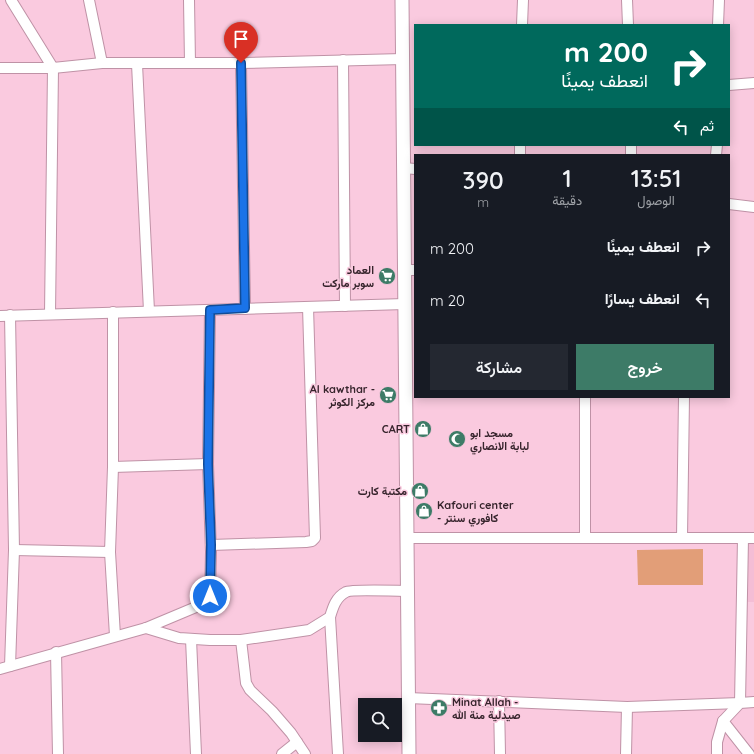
<!DOCTYPE html>
<html lang="ar">
<head>
<meta charset="utf-8">
<style>
  :root { --surface:#171b24; --page:#242831; --text:#f1f3f6; --muted:#9ea1a6; --accent:#3d7b67 }
  body { margin:0; font-family:Quicksand,Vazirmatn,sans-serif; background:var(--page); color:var(--text); direction:rtl; height:100vh; display:flex; flex-direction:column; font-size:15px; white-space:nowrap }
  * { box-sizing:border-box; margin:0 }
  p { font-size:13px; color:var(--muted) }
  .icon { flex:none; width:22px; height:22px; fill:none; stroke:currentColor; stroke-width:2; stroke-linecap:round; stroke-linejoin:round }
  .map { position:relative; flex:1; overflow:hidden; direction:ltr }
  .details { position:absolute; left:414px; top:154px; width:316px; height:244px; display:flex; flex-direction:column; background:var(--surface); border-radius:0px; box-shadow:0 2px 10px #0003; direction:rtl }
  .details>* { flex:none }
  .hud { position:absolute; left:414px; top:24px; width:316px; height:122px; border-radius:0px; box-shadow:0 2px 10px #0003; direction:rtl; background:#00695c; color:#fff; overflow:hidden }
  .controls { position:absolute; left:358px; top:698px; display:grid; gap:8px }
  .controls a { display:grid; place-items:center; width:44px; height:44px; border-radius:0px; background:var(--surface); box-shadow:0 2px 10px #0003; font-size:20px }
  .pin { position:absolute; display:grid; place-items:center; width:34px; height:34px; color:#fff; margin:-41px -17px; border-radius:50% 50% 50% 0; rotate:-45deg; box-shadow:0 0 4px #0007 }
  .pin .icon { rotate:45deg }
  .me { position:absolute; width:44px; margin:-22px; rotate:0deg; stroke-linejoin:round; filter:drop-shadow(0 0 3px #0008) }
  .turn { display:flex; align-items:center; gap:14px; height:84px; padding:0 16px; font-size:18px }
  .turn .icon { width:52px; height:52px; stroke-width:2.5 }
  .turn b { display:block; font-size:28px; line-height:34px }
  .then { display:flex; align-items:center; height:38px; padding:0 16px; background:#0003; gap:8px; font-size:15px }
  .eta { display:flex; justify-content:space-evenly; align-items:center; height:68px; text-align:center }
  .eta b { font-size:24px; font-weight:600; line-height:28px }
  .cta { display:flex; gap:8px; margin-top:auto; padding:8px 16px }
  .cta a { flex:1; height:46px; border-radius:0px; background:var(--accent); color:#fff; font-size:16px; font-weight:600; line-height:46px; text-align:center }
  .cta a+a { background:var(--page); color:var(--text) }
  ul { padding:0; list-style:none }
  li { display:flex; align-items:center; gap:12px; height:52px; padding:0 16px }
  li div { flex:1 }
  li b { display:block; font-size:15px }
  li em { font-style:normal }
  .map>svg:first-child { display:block }
  .built { fill:#f4bdd5 }
  .green { fill:#e29e78 }
  .lines { fill:none; stroke-linecap:round; stroke-linejoin:round }
  .minor-casing { stroke:#bf92a6; stroke-width:12 }
  .tertiary-casing { stroke:#bf92a6; stroke-width:15 }
  .minor { stroke:#fff; stroke-width:10 }
  .tertiary { stroke:#fff; stroke-width:13 }
  .route-casing { stroke:#114b97; stroke-width:10 }
  .route { stroke:#1a73e8; stroke-width:7 }
  .labels { text-anchor:middle; dominant-baseline:central; stroke-width:3; stroke-linejoin:round; paint-order:stroke }
  .poi-label { font-size:11px; font-weight:bold; fill:#36242c; stroke:#facadf; text-anchor:end }
</style>
</head>
<body>
<div class="map">
<svg width="754" height="754" viewBox="0 0 754 754">
  <rect width="100%" height="100%" fill="#facadf"/>
  <rect class="built" x="743" y="539" width="11" height="63"/>
  <path class="green" d="M 703,549 L 703,585 L 638,585 L 637,550 Z"/>
  <g class="lines">
    <g class="minor-casing">
      <g id="minor">
        <path d="M 11,0 L 53,68 L 50,314"/>
        <path d="M 89,0 L 102,63"/>
        <path d="M 189,0 L 190,63"/>
        <path d="M 627,0 L 628,25"/>
        <path d="M 522,25 L 523,0"/>
        <path d="M 718,25 L 719,0"/>
        <path d="M 343,60 L 345,306"/>
        <path d="M 241,63 L 245,309"/>
        <path d="M 137,64 L 149,311"/>
        <path d="M 0,68 L 53,68 L 102,63 L 241,63 L 403,59"/>
        <path d="M 729,85 L 754,83"/>
        <path d="M 631,145 L 631,155"/>
        <path d="M 520,155 L 520,145"/>
        <path d="M 716,155 L 717,145"/>
        <path d="M 404,168 L 415,169"/>
        <path d="M 729,204 L 754,207"/>
        <path d="M 405,270 L 415,270"/>
        <path d="M 10,315 L 14,550 L 10,666"/>
        <path d="M 0,316 L 405,304"/>
        <path d="M 585,397 L 585,538"/>
        <path d="M 113,467 L 208,464"/>
        <path d="M 407,538 L 754,538"/>
        <path d="M 682,538 L 684,397"/>
        <path d="M 211,545 L 306,542 L 312,541 L 315,538 L 308,307"/>
        <path d="M 14,550 L 110,552 L 113,467 L 113,312"/>
        <path d="M 110,552 L 115,636"/>
        <path d="M 330,617 L 338,754"/>
        <path d="M 146,628 L 179,638 L 210,640 L 241,640 L 309,630 L 330,617 C 333,607 336,597 346,592 C 351,589 399,591 408,591"/>
        <path d="M 191,639 L 196,754"/>
        <path d="M 241,640 L 246,683 L 250,690 L 272,711 L 291,733 L 305,754"/>
        <path d="M 56,652 L 58,754"/>
        <path d="M 0,669 L 146,628 L 208,602 L 210,596 L 211,552 L 208,464 L 210,310"/>
        <path d="M 408,698 L 627,707 L 740,703 L 743,538"/>
        <path d="M 499,701 L 500,754"/>
        <path d="M 723,721 L 749,754"/>
        <path d="M 282,754 L 297,742"/>
        <path d="M 626,754 L 627,707"/>
        <path d="M 717,754 L 717,742 L 723,721 L 740,703 L 754,702"/>
      </g>
    </g>
    <g class="tertiary-casing">
      <path id="tertiary" d="M 402,0 L 409,754"/>
    </g>
    <use href="#minor" class="minor"/>
    <use href="#tertiary" class="tertiary"/>
  </g>
  <g class="lines">
    <g class="route-casing">
      <path id="route" d="M 210,596 L 211,545 L 208,464 L 210,310 L 245,308 L 241,63"/>
    </g>
    <use href="#route" class="route"/>
  </g>
  <defs>
    <g id="supermarket-disc" transform="scale(0.9)"><circle r="9.5" fill="#3d7b67" stroke="#facadf"/><path d="M-6-5.5h2.5l.6 2H6L4.5 2H-2.5L-4.4-4H-6ZM-1.5 3.2a1.3 1.3 0 1 0 .1 0ZM3 3.2a1.3 1.3 0 1 0 .1 0Z" fill="#fff"/></g>
    <g id="shop-disc" transform="scale(0.9)"><circle r="9.5" fill="#3d7b67" stroke="#facadf"/><path d="M-5-2.5h2.3a2.7 3.5 0 0 1 5.4 0H5L5.5 6h-11ZM-1.5-2.5h3a1.5 2.3 0 0 0-3 0Z" fill="#fff"/></g>
    <g id="mosque-disc" transform="scale(0.9)"><circle r="9.5" fill="#3d7b67" stroke="#facadf"/><path d="M3.5-4.9A6 6 0 1 0 3.5 4.9A5 5 0 1 1 3.5-4.9Z" fill="#fff"/></g>
    <g id="pharmacy-disc" transform="scale(0.9)"><circle r="9.5" fill="#3d7b67" stroke="#facadf"/><path d="M-2-6h4v4h4v4h-4v4h-4v-4h-4v-4h4Z" fill="#fff"/></g>
  </defs>
  <g fill-rule="evenodd">
    <use href="#supermarket-disc" x="387" y="276"/>
    <use href="#supermarket-disc" x="388" y="395"/>
    <use href="#shop-disc" x="423" y="429"/>
    <use href="#mosque-disc" x="457" y="439"/>
    <use href="#shop-disc" x="420" y="491"/>
    <use href="#shop-disc" x="424" y="511"/>
    <use href="#pharmacy-disc" x="439" y="708"/>
  </g>
  <g class="labels">
    <g class="poi-label">
      <text x="374" y="270">العماد<tspan x="374" dy="13">سوبر ماركت</tspan></text>
      <text x="375" y="389">Al kawthar -<tspan x="375" dy="13">مركز الكوثر</tspan></text>
      <text x="410" y="429">CART</text>
      <text x="470" y="433" text-anchor="start">مسجد ابو<tspan x="470" dy="13">لبابة الانصاري</tspan></text>
      <text x="407" y="491">مكتبة كارت</text>
      <text x="437" y="505" text-anchor="start">Kafouri center<tspan x="437" dy="13">- كافوري سنتر</tspan></text>
      <text x="452" y="702" text-anchor="start">Minat Allah -<tspan x="452" dy="13">صيدلية منة الله</tspan></text>
    </g>
  </g>
</svg>
<div class="controls">
<a><svg class="icon" aria-label="search" viewBox="0 0 24 24"><circle cx="10" cy="10" r="6"/><path d="M15 15l6 6"/></svg></a>
</div>
<div class="pin" style="left:241px;top:63px;background:#d93025"><svg class="icon" aria-label="arrive" viewBox="0 0 24 24"><path d="M6 21V4h12l-3 4 3 4H6"/></svg></div>
<svg class="me" style="left:210px;top:596px" viewBox="-20 -20 40 40"><circle r="17" fill="#1a73e8" stroke="#fff" stroke-width="3"/><path d="M0-11L8 9 0 5-8 9z" fill="#fff"/></svg>
<div class="hud">
<div class="turn"><svg class="icon" aria-label="right" viewBox="0 0 24 24"><path d="M7 20v-9h11M14 6l5 5-5 5"/></svg><div><b>200 m</b>انعطف يمينًا</div></div>
<div class="then">ثم<svg class="icon" aria-label="left" viewBox="0 0 24 24"><path d="M17 20v-9H6M10 6l-5 5 5 5"/></svg></div>
</div>
<section class="details">
<div class="eta">
<div><b>13:51</b><p>الوصول</p></div>
<div><b>1</b><p>دقيقة</p></div>
<div><b>390</b><p>m</p></div>
</div>
<ul>
<li><svg class="icon" aria-label="right" viewBox="0 0 24 24"><path d="M7 20v-9h11M14 6l5 5-5 5"/></svg><div><b>انعطف يمينًا</b></div><em>200 m</em></li>
<li><svg class="icon" aria-label="left" viewBox="0 0 24 24"><path d="M17 20v-9H6M10 6l-5 5 5 5"/></svg><div><b>انعطف يسارًا</b></div><em>20 m</em></li>
</ul>
<div class="cta"><a>خروج</a><a>مشاركة</a></div>
</section>
</div>
</body>
</html>
